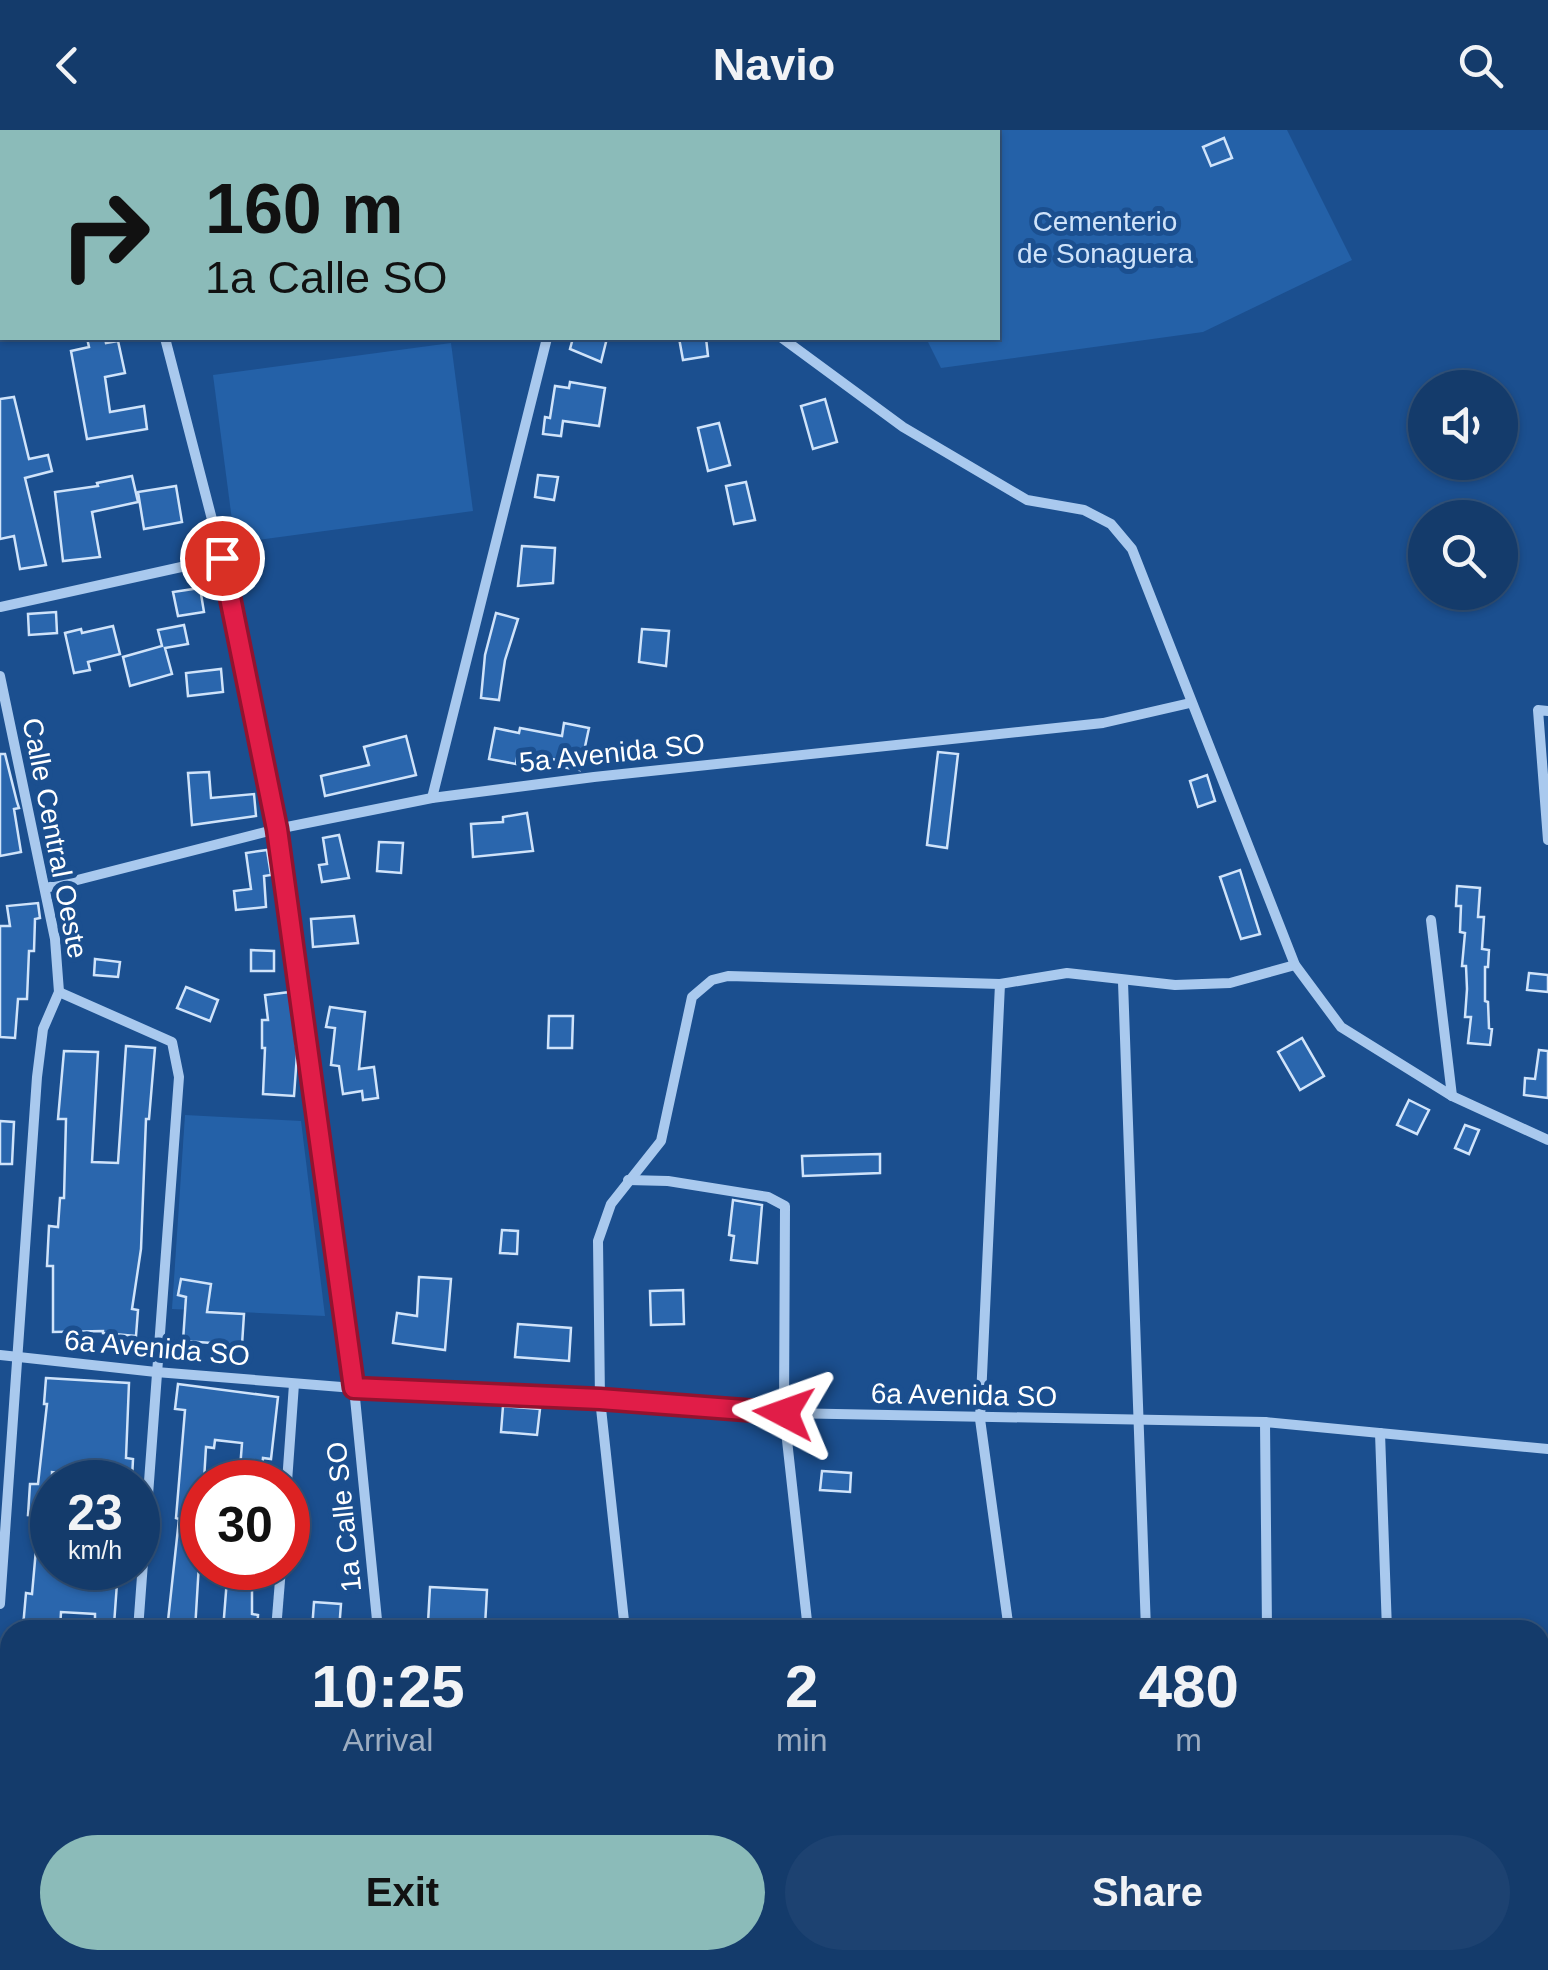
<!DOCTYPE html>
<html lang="en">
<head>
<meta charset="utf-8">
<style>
  :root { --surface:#143b6b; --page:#1d4271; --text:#f1f3f6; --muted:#9dadc1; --line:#33557e; --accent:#8bbbb9 }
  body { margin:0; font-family:Arial,sans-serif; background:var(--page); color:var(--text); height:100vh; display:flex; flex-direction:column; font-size:38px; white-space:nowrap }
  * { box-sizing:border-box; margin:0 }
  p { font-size:32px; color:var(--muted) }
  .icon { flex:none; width:55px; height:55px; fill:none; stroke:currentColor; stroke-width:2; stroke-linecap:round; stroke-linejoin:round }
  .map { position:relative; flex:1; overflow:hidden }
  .details { position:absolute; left:0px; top:1490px; width:1550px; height:350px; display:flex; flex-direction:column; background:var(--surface); border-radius:30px 30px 0 0; box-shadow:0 2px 8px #0004,0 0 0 2px var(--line) }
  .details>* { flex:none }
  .hud { position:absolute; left:0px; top:0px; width:1000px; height:210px; box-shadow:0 2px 8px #0004,0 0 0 2px var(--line); background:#8bbbb9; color:#111; overflow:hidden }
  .fabs { position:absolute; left:1408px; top:240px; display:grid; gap:20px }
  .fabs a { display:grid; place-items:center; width:110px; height:110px; border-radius:50%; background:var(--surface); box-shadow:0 2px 8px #0004,0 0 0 2px var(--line); font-size:50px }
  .speed { position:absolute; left:30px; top:1330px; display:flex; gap:20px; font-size:50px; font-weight:700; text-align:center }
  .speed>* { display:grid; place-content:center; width:130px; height:130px; border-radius:50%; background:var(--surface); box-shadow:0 2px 8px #0004,0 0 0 2px var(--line); line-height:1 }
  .speed small { font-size:25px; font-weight:400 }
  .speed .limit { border:15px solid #d22; background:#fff; color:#111 }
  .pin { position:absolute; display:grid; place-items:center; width:85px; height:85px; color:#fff; margin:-42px; border:5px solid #fff; border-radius:50%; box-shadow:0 2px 10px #0007 }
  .me { position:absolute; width:110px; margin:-55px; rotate:274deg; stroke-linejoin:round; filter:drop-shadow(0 0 8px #0008) }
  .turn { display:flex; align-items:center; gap:35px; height:210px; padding:0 40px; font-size:45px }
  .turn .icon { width:130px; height:130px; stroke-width:2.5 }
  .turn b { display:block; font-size:70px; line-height:85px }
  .eta { display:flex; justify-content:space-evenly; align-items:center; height:170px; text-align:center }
  .eta b { font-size:60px; font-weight:700; line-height:70px }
  .action { display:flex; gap:20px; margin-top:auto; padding:20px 40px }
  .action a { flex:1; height:115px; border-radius:60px; background:var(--accent); color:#111; font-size:40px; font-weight:700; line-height:115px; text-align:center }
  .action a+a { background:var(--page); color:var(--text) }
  header { display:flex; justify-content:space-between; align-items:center; height:130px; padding:0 40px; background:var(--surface); font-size:45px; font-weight:700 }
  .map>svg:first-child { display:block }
  .green { fill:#2461a8 }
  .building { fill:#2a66ad; stroke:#cfe3fa; stroke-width:2.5 }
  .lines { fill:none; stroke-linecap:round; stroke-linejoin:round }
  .street { stroke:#a9c9ee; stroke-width:10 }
  .route-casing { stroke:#92132f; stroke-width:25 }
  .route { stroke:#e11d48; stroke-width:18 }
  .labels { text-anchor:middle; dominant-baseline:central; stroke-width:10; stroke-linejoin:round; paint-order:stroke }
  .park-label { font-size:28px; fill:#cfe3fa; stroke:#1b4f8f }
  .street-label { font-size:28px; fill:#fff; stroke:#1b4f8f }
</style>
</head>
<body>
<header><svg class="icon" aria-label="back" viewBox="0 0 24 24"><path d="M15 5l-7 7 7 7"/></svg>Navio<svg class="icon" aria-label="search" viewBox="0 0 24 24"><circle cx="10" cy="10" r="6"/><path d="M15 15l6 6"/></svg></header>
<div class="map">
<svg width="1548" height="1840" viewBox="0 0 1548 1840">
  <rect width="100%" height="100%" fill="#1b4f8f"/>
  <g class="green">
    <path d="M 827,0 L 1287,0 L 1352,130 L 1203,202 L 941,238 L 926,208 L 998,208 L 998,2 Z"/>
    <path d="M 451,213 L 473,381 L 235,413 L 213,245 Z"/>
    <path d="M 185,985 L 301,991 L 325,1186 L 172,1179 Z"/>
  </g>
  <g class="building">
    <path d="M 1224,8 L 1232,28 L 1211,36 L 1203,17 Z"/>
    <path d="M 87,208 L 105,208 L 106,213 L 118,211 L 125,243 L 105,247 L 110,282 L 144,276 L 147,299 L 87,309 L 71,221 L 89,217 Z"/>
    <path d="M 573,208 L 607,208 L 601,232 L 570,219 Z"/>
    <path d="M 679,208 L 706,208 L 708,226 L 683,230 Z"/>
    <path d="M 570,252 L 605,258 L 599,296 L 563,291 L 561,306 L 543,304 L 545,287 L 550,288 L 555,256 L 569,258 Z"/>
    <path d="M 14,267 L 29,329 L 48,325 L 52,341 L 25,348 L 46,435 L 20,439 L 14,406 L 0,409 L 0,269 Z"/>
    <path d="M 825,269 L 837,312 L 813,319 L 801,276 Z"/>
    <path d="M 719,293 L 730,335 L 708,341 L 698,298 Z"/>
    <path d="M 538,345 L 558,347 L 554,370 L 535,367 Z"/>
    <path d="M 132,346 L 138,372 L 92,382 L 100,427 L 63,431 L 55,362 L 98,356 L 97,353 Z"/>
    <path d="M 746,352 L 755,390 L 734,394 L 726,356 Z"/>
    <path d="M 176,356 L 182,392 L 144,399 L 138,362 Z"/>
    <path d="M 522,416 L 555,418 L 553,453 L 518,456 Z"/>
    <path d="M 200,458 L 204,482 L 178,486 L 173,462 Z"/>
    <path d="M 56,482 L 57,503 L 29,505 L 28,484 Z"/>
    <path d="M 496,483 L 518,489 L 505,530 L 499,570 L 481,568 L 485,525 Z"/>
    <path d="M 184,495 L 188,514 L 165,518 L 172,544 L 130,556 L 123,527 L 162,516 L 158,500 Z"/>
    <path d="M 113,496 L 120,524 L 88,532 L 90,540 L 74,543 L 65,503 L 81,499 L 82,503 Z"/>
    <path d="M 642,499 L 669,501 L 666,536 L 639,532 Z"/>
    <path d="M 221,539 L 223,562 L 188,566 L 186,543 Z"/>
    <path d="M 564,593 L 589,598 L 580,640 L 556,636 L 557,630 L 518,622 L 516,634 L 489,629 L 495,598 L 519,603 L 520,598 L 562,606 Z"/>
    <path d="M 406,606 L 416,645 L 325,666 L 321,646 L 369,635 L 364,617 Z"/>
    <path d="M 938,622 L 958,624 L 947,718 L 927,715 Z"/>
    <path d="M 0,624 L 5,624 L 17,672 L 19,678 L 14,679 L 21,722 L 0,726 Z"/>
    <path d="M 209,642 L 211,668 L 254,664 L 256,686 L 192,695 L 188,643 Z"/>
    <path d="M 1207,645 L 1215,671 L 1198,677 L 1190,651 Z"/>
    <path d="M 527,683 L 533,721 L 473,727 L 471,694 L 503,692 L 503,687 Z"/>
    <path d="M 339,705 L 349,748 L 322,752 L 319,735 L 327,734 L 323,708 Z"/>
    <path d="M 379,712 L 403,713 L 401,743 L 377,741 Z"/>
    <path d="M 267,720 L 271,745 L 264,746 L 266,777 L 236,780 L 234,761 L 251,759 L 246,723 Z"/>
    <path d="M 1240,740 L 1260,804 L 1241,809 L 1220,747 Z"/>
    <path d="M 1457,756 L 1480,758 L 1478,787 L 1484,787 L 1482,819 L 1489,820 L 1488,837 L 1485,837 L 1485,871 L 1488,872 L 1489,898 L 1492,899 L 1490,915 L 1468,913 L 1471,887 L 1465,887 L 1467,859 L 1466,836 L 1462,836 L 1465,803 L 1460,802 L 1461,776 L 1456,776 Z"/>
    <path d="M 38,773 L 40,788 L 35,789 L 34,821 L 29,821 L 27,869 L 18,869 L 15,908 L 0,907 L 0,796 L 10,796 L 7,776 Z"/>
    <path d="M 354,786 L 358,813 L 313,817 L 311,789 Z"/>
    <path d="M 251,820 L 274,821 L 274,841 L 251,841 Z"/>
    <path d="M 95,829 L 120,832 L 118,847 L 94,845 Z"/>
    <path d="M 1529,843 L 1548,845 L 1548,862 L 1527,860 Z"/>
    <path d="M 186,857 L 218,870 L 210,891 L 177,878 Z"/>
    <path d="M 290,862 L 297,924 L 294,966 L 263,964 L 265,918 L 262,918 L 262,890 L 268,890 L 265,865 Z"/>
    <path d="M 330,877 L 365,882 L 359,939 L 374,937 L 378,968 L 363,970 L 362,961 L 343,964 L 339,936 L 331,935 L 335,898 L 326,897 Z"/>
    <path d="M 549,886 L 573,886 L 572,918 L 548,918 Z"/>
    <path d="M 1302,908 L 1324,946 L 1300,960 L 1278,922 Z"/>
    <path d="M 126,916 L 155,918 L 149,989 L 146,989 L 141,1119 L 132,1179 L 138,1180 L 136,1206 L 103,1203 L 103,1201 L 53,1202 L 53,1136 L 47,1136 L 49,1096 L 58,1097 L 60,1068 L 64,1068 L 66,989 L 58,989 L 64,921 L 98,922 L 92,1032 L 118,1033 Z"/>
    <path d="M 1539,920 L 1548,921 L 1548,968 L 1524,965 L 1525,948 L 1535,949 Z"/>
    <path d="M 1409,970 L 1429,980 L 1417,1004 L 1397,995 Z"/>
    <path d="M 0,991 L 14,992 L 12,1034 L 0,1034 Z"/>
    <path d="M 1465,995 L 1479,1000 L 1469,1024 L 1455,1018 Z"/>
    <path d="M 880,1024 L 880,1043 L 803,1046 L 802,1026 Z"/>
    <path d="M 733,1070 L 762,1075 L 757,1133 L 731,1130 L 734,1106 L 729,1105 Z"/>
    <path d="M 502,1100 L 518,1101 L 517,1124 L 500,1123 Z"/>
    <path d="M 419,1147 L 451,1149 L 445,1220 L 393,1213 L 397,1183 L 417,1186 Z"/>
    <path d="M 181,1149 L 211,1154 L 207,1182 L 244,1184 L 242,1215 L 183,1211 L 186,1167 L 178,1165 Z"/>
    <path d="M 683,1160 L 684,1194 L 651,1195 L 650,1161 Z"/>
    <path d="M 518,1194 L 571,1198 L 569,1231 L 515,1227 Z"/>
    <path d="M 46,1248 L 129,1253 L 126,1328 L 133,1329 L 132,1349 L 52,1342 L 52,1438 L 118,1439 L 114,1495 L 95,1493 L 95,1484 L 61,1482 L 60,1500 L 23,1497 L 26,1463 L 32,1464 L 39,1386 L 28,1385 L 30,1354 L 38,1354 L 47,1274 L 44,1274 Z"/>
    <path d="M 178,1254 L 278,1267 L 271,1329 L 263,1328 L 261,1352 L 239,1352 L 242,1313 L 215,1310 L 214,1318 L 206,1317 L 195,1500 L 167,1500 L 179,1389 L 176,1388 L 185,1280 L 175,1279 Z"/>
    <path d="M 503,1276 L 540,1279 L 537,1305 L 501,1302 Z"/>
    <path d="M 822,1341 L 851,1343 L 850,1362 L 820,1360 Z"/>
    <path d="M 227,1449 L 252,1449 L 252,1484 L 258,1485 L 257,1500 L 223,1500 Z"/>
    <path d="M 430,1457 L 487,1460 L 485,1496 L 428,1493 Z"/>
    <path d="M 314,1472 L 341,1474 L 339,1500 L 312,1500 Z"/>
  </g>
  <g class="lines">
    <g class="street">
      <path d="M 112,0 L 112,2"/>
      <path d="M 345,0 L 346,2"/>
      <path d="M 583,0 L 583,2"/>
      <path d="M 656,0 L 657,2"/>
      <path d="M 0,192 L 2,191"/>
      <path d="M 165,208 L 222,428 L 277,699 L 354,1258 L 378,1500"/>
      <path d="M 782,208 L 903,297 L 1027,370 L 1084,380 L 1111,394 L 1132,419 L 1295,835 L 1341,897 L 1452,966 L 1548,1010"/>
      <path d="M 0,477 L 222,428"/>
      <path d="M 0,546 L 55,809 L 59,862 L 43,899 L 37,947 L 0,1474"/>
      <path d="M 1548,581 L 1538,580 L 1548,710"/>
      <path d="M 432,668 L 547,208"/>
      <path d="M 46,758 L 277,699 L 432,668 L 594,647 L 1103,593 L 1190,573"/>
      <path d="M 1431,790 L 1452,966"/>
      <path d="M 1123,852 L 1146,1500"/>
      <path d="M 1000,854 L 980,1289 L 1009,1500"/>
      <path d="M 59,862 L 172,912 L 179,947 L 138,1500"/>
      <path d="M 628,1050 L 668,1051 L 768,1067 L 785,1076 L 784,1283 L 808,1500"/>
      <path d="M 0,1225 L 156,1242 L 354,1258 L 600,1269 L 784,1283 L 1265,1292 L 1548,1319"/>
      <path d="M 1265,1292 L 1267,1500"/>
      <path d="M 1380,1303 L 1387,1500"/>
      <path d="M 287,1352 L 294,1254"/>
      <path d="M 276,1500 L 281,1438"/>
      <path d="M 625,1500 L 600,1269 L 598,1111 L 611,1074 L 661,1011 L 692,867 L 712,850 L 728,846 L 1000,854 L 1067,843 L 1175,855 L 1230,853 L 1295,835"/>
      <path d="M 0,1634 L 10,1634"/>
      <path d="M 1540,1660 L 1548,1660"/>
      <path d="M 422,1830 L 423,1840"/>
      <path d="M 675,1830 L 677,1840"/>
      <path d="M 864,1830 L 867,1840"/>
      <path d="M 1043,1830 L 1044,1840"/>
      <path d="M 1160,1830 L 1160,1840"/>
      <path d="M 1280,1830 L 1281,1840"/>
      <path d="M 1400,1830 L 1401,1840"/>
      <path d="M 115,1840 L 115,1830"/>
      <path d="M 252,1840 L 253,1830"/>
      <path d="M 388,1840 L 389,1830"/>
    </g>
  </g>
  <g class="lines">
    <g class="route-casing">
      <path id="route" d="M 222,428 L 277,699 L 354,1258 L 600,1269 L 784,1283"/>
    </g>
    <use href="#route" class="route"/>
  </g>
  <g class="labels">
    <g class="park-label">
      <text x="1105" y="91">Cementerio<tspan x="1105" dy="32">de Sonaguera</tspan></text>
    </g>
    <g class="street-label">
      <text transform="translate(612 623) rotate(-6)">5a Avenida SO</text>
      <text transform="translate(55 708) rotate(79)">Calle Central Oeste</text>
      <text transform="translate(157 1218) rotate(5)">6a Avenida SO</text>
      <text transform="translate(964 1265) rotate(1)">6a Avenida SO</text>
      <text transform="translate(344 1387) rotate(-96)">1a Calle SO</text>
    </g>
  </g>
</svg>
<div class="fabs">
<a><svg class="icon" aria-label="sound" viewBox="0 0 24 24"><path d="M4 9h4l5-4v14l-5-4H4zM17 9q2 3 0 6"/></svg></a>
<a><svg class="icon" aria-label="search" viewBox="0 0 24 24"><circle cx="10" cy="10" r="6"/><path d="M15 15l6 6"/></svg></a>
</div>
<div class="speed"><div>23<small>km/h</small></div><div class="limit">30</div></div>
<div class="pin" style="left:222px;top:428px;background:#d93025"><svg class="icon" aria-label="arrive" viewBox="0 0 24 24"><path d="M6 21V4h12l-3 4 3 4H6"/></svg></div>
<svg class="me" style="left:784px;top:1283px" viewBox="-20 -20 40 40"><path d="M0-17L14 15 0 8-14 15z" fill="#e11d48" stroke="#fff" stroke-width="4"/></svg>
<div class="hud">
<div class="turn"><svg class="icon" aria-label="right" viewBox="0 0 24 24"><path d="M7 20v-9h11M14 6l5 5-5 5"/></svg><div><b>160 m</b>1a Calle SO</div></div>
</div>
<section class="details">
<div class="eta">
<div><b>10:25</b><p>Arrival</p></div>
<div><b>2</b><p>min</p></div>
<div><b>480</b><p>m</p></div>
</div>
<div class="action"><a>Exit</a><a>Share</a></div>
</section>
</div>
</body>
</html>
